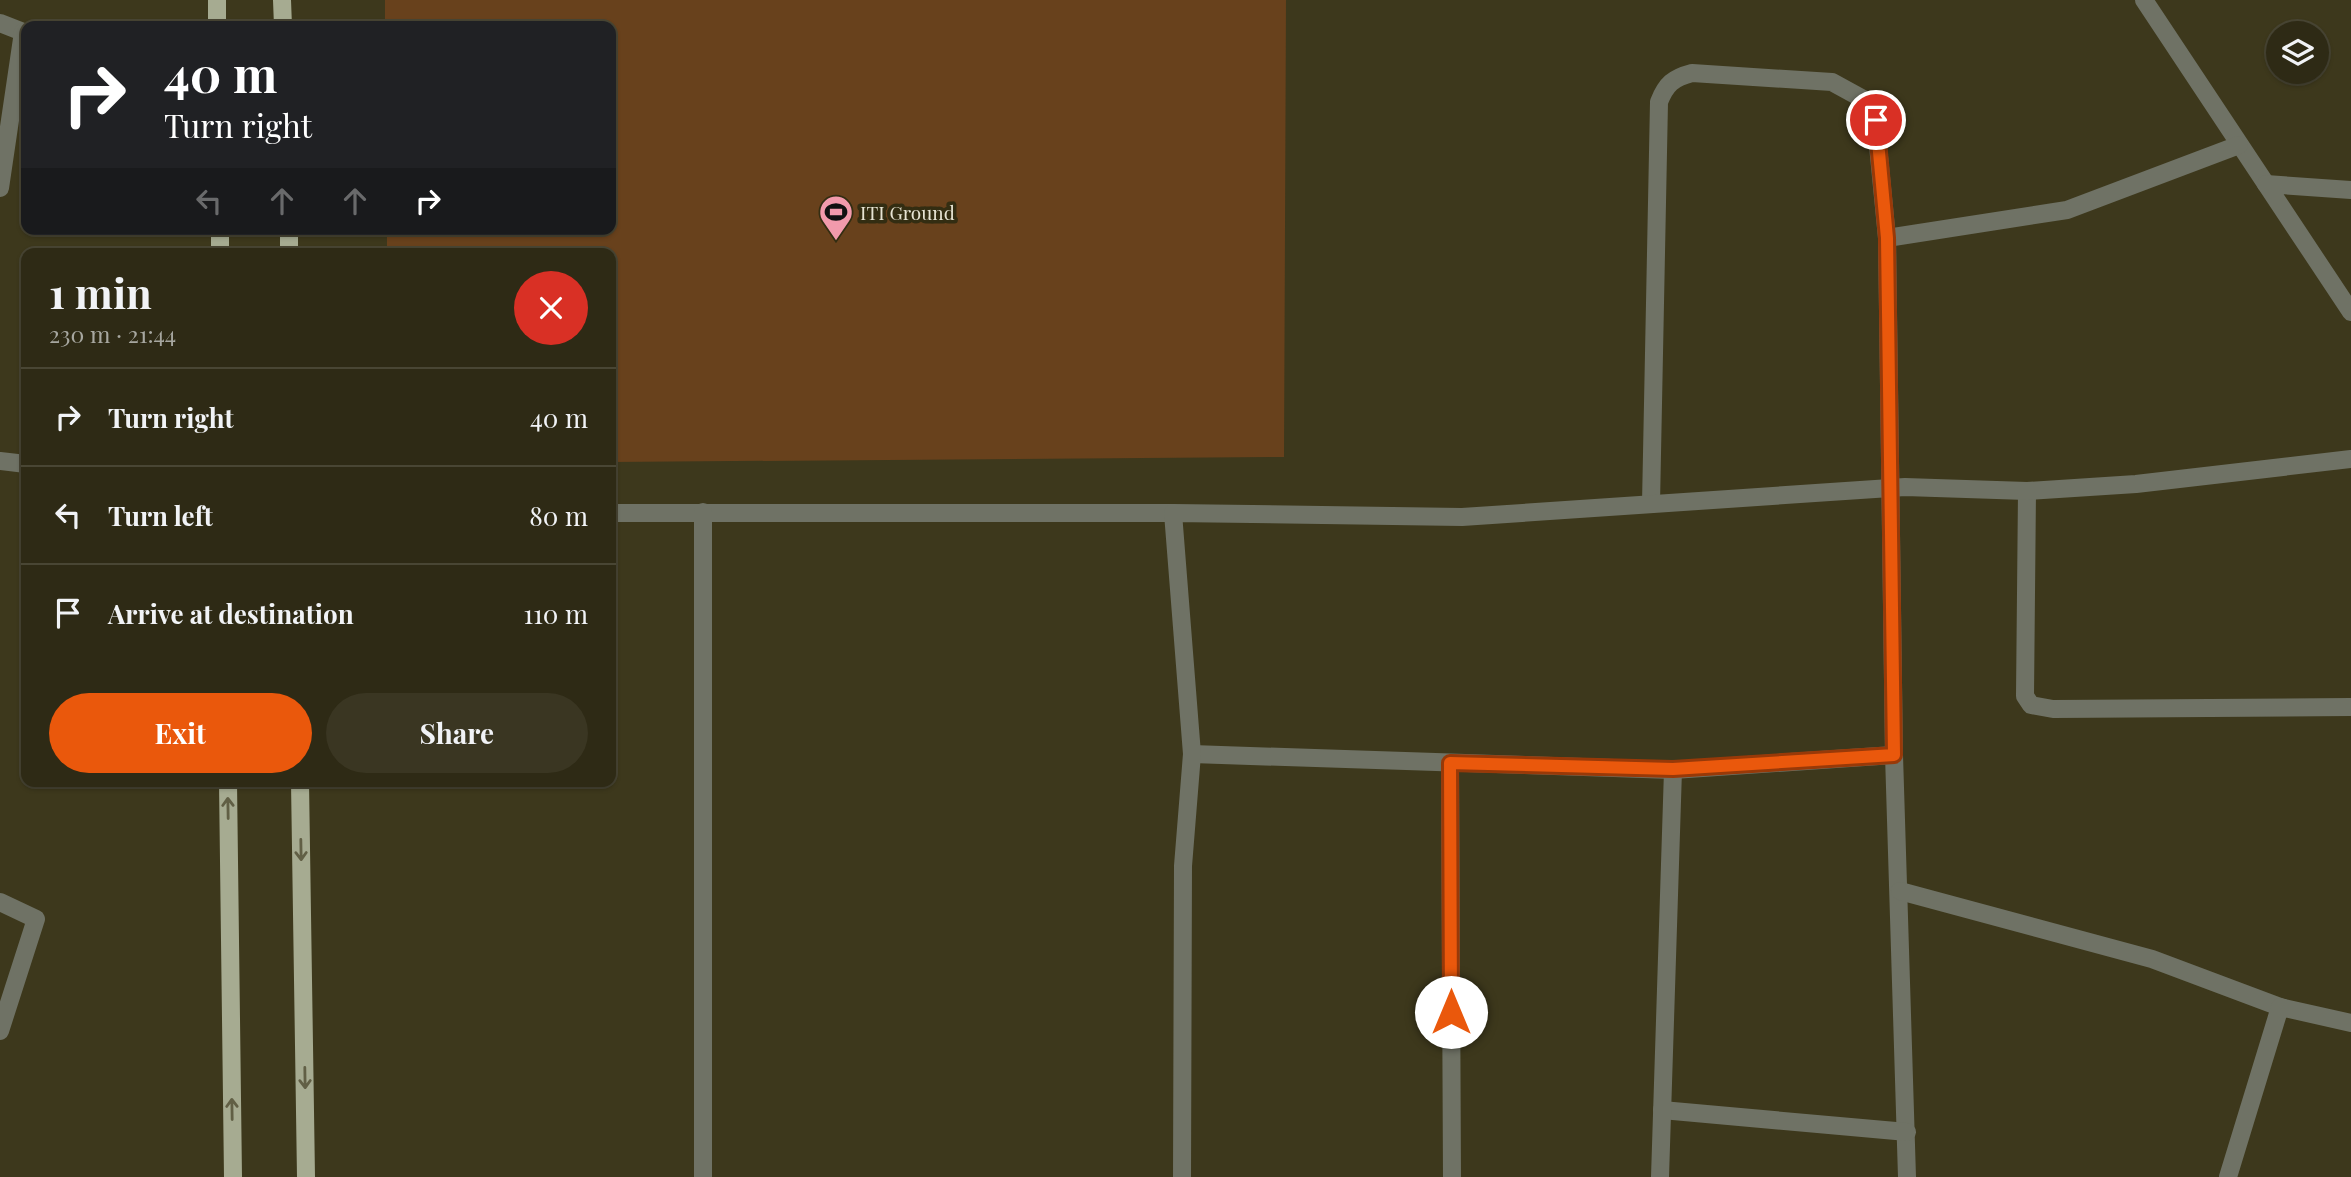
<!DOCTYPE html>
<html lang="en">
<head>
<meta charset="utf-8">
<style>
  :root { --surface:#2e2a15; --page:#3a3622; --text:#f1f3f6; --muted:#a7a7a0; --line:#494634; --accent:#ea580c }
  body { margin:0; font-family:"Playfair Display",serif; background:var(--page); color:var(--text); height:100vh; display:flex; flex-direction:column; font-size:26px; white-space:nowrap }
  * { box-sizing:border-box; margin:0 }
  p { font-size:23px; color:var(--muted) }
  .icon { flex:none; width:38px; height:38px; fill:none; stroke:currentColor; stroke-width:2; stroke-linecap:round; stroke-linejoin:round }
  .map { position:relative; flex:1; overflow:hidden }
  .drawer { position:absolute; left:21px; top:248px; width:595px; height:539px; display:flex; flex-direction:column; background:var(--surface); border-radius:14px; box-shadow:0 2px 5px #0004,0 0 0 2px var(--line) }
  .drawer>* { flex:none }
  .banner { position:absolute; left:21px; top:21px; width:595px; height:214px; border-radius:14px; box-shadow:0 2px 5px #0004,0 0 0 2px var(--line); background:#202124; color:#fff; overflow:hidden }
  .controls { position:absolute; left:2266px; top:21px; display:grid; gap:14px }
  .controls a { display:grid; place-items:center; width:63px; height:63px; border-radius:50%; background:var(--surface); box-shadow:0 2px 5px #0004,0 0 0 2px var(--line); font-size:35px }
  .pin { position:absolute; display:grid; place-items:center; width:60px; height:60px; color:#fff; margin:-30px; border:4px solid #fff; border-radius:50%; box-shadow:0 2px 7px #0007 }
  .me { position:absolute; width:77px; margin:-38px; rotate:0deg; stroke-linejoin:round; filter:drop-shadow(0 0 5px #0008) }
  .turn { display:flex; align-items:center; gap:24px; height:147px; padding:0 28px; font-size:32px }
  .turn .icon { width:91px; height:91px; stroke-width:2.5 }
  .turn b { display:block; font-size:49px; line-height:60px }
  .lanes { display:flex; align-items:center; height:66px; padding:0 28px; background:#0003; justify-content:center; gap:35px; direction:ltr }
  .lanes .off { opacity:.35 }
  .round { display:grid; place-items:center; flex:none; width:74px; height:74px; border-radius:37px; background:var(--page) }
  .summary { display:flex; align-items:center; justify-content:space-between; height:119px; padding:0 28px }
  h1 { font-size:42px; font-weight:700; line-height:52px }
  .cta { display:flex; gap:14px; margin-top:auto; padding:14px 28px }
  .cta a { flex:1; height:80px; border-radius:42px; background:var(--accent); color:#fff; font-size:28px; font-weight:700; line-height:80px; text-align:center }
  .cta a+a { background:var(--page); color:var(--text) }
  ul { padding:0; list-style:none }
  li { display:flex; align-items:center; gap:21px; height:98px; padding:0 28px; border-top:2px solid var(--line) }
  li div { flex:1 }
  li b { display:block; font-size:26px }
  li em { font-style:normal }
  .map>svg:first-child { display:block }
  .green { fill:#68411c }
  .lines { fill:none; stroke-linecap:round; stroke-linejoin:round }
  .minor { stroke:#6f7265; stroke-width:18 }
  .major { stroke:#a6ab91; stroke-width:18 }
  .oneway { stroke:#615f45 }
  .route-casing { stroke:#983908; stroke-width:18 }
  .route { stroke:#ea580c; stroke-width:12 }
  .labels { text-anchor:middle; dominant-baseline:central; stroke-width:7; stroke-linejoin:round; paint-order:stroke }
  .poi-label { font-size:19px; fill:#e7e4d3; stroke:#332d12; text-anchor:start }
</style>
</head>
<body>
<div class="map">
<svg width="2351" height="1177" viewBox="0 0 2351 1177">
  <rect width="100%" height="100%" fill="#3d381c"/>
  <path class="green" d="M 385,0 L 1286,0 L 1284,457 L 611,462 L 611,254 L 387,254 L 387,229 L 611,229 L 611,26 L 385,26 Z"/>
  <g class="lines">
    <g class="minor">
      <path d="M 2144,0 L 2266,184"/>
      <path d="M 0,23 L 23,32"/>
      <path d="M 0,188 L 23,32 L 26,33"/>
      <path d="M 2351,190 L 2266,184 L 2351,312"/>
      <path d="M 1887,238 L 2067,210 L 2239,145"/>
      <path d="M 0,461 L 26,464"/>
      <path d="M 2027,491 L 2025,696 L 2031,705 L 2053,709 L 2351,707"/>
      <path d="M 1651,504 L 1659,102 C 1666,84 1673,78 1692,73 L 1832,82 L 1874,105 L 1887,238 L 1894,755 L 1907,1177"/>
      <path d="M 611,513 L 1173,513"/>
      <path d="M 1192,754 L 1673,770 L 1894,755"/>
      <path d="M 1450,763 L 1452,1177"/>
      <path d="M 1900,891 L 2152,959 L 2280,1007"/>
      <path d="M 0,902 L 36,919 L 0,1031"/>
      <path d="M 1662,1110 L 1907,1132"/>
      <path d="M 703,1177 L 703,512"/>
      <path d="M 1182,1177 L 1183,866 L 1192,754 L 1173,513 L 1462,517 L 1905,487 L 2027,491 L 2136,484 L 2351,459"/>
      <path d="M 1660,1177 L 1673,770"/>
      <path d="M 2228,1177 L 2280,1007 L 2351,1023"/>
    </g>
    <g class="major">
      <path d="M 217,0 L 217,26"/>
      <path d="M 282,0 L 283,26"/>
      <path d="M 220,229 L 220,254"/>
      <path d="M 289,229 L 289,254"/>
      <path d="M 228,782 L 233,1177"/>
      <path d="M 300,782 L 306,1177"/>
    </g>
  </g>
  <defs><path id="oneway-shaft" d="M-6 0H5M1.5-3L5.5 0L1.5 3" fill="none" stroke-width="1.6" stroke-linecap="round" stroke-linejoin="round" transform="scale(1.75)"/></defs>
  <g class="oneway">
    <use href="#oneway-shaft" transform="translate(228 808) rotate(-91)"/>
    <use href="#oneway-shaft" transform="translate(301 850) rotate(89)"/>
    <use href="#oneway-shaft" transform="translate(305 1078) rotate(89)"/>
    <use href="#oneway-shaft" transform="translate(232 1109) rotate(-91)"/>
  </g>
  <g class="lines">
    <g class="route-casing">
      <path id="route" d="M 1451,1012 L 1450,763 L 1673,769 L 1894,755 L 1887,238 L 1876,120"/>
    </g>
    <use href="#route" class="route"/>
  </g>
  <defs>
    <g id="stadium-pin" transform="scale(1.75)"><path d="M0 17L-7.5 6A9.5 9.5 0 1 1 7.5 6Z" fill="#f29aac" stroke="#332d12"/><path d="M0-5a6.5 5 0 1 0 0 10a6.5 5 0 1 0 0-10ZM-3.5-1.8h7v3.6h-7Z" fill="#111"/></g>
  </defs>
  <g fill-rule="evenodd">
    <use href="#stadium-pin" x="836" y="212"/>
  </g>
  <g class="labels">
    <g class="poi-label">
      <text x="860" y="212">ITI Ground</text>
    </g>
  </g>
</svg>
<div class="controls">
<a><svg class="icon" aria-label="layers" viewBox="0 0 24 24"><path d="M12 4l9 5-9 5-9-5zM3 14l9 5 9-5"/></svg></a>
</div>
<div class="pin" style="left:1876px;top:120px;background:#d93025"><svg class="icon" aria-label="arrive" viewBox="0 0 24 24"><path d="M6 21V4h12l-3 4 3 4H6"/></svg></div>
<svg class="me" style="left:1451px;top:1012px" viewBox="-20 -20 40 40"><circle r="19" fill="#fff"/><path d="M0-13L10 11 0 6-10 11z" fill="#ea580c"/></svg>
<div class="banner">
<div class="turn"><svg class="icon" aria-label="right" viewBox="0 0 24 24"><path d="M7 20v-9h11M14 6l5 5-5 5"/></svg><div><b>40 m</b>Turn right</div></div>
<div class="lanes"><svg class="icon off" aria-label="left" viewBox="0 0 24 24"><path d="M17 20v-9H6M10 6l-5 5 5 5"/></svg><svg class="icon off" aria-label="ahead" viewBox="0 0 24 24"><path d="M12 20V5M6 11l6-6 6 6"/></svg><svg class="icon off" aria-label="ahead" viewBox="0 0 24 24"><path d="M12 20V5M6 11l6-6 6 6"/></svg><svg class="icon" aria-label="right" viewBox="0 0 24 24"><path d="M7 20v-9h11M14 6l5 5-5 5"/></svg></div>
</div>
<section class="drawer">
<div class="summary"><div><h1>1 min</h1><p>230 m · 21:44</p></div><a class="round" style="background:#d93025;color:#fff"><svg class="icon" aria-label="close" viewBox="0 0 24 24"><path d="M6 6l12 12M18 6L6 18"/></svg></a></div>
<ul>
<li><svg class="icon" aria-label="right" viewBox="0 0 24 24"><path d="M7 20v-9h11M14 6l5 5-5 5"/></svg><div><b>Turn right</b></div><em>40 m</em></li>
<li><svg class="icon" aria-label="left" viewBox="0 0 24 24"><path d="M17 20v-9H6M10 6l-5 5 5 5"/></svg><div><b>Turn left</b></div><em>80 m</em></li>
<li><svg class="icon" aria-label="arrive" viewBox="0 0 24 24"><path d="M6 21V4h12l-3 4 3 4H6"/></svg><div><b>Arrive at destination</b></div><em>110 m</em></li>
</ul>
<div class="cta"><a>Exit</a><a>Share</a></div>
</section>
</div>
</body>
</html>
